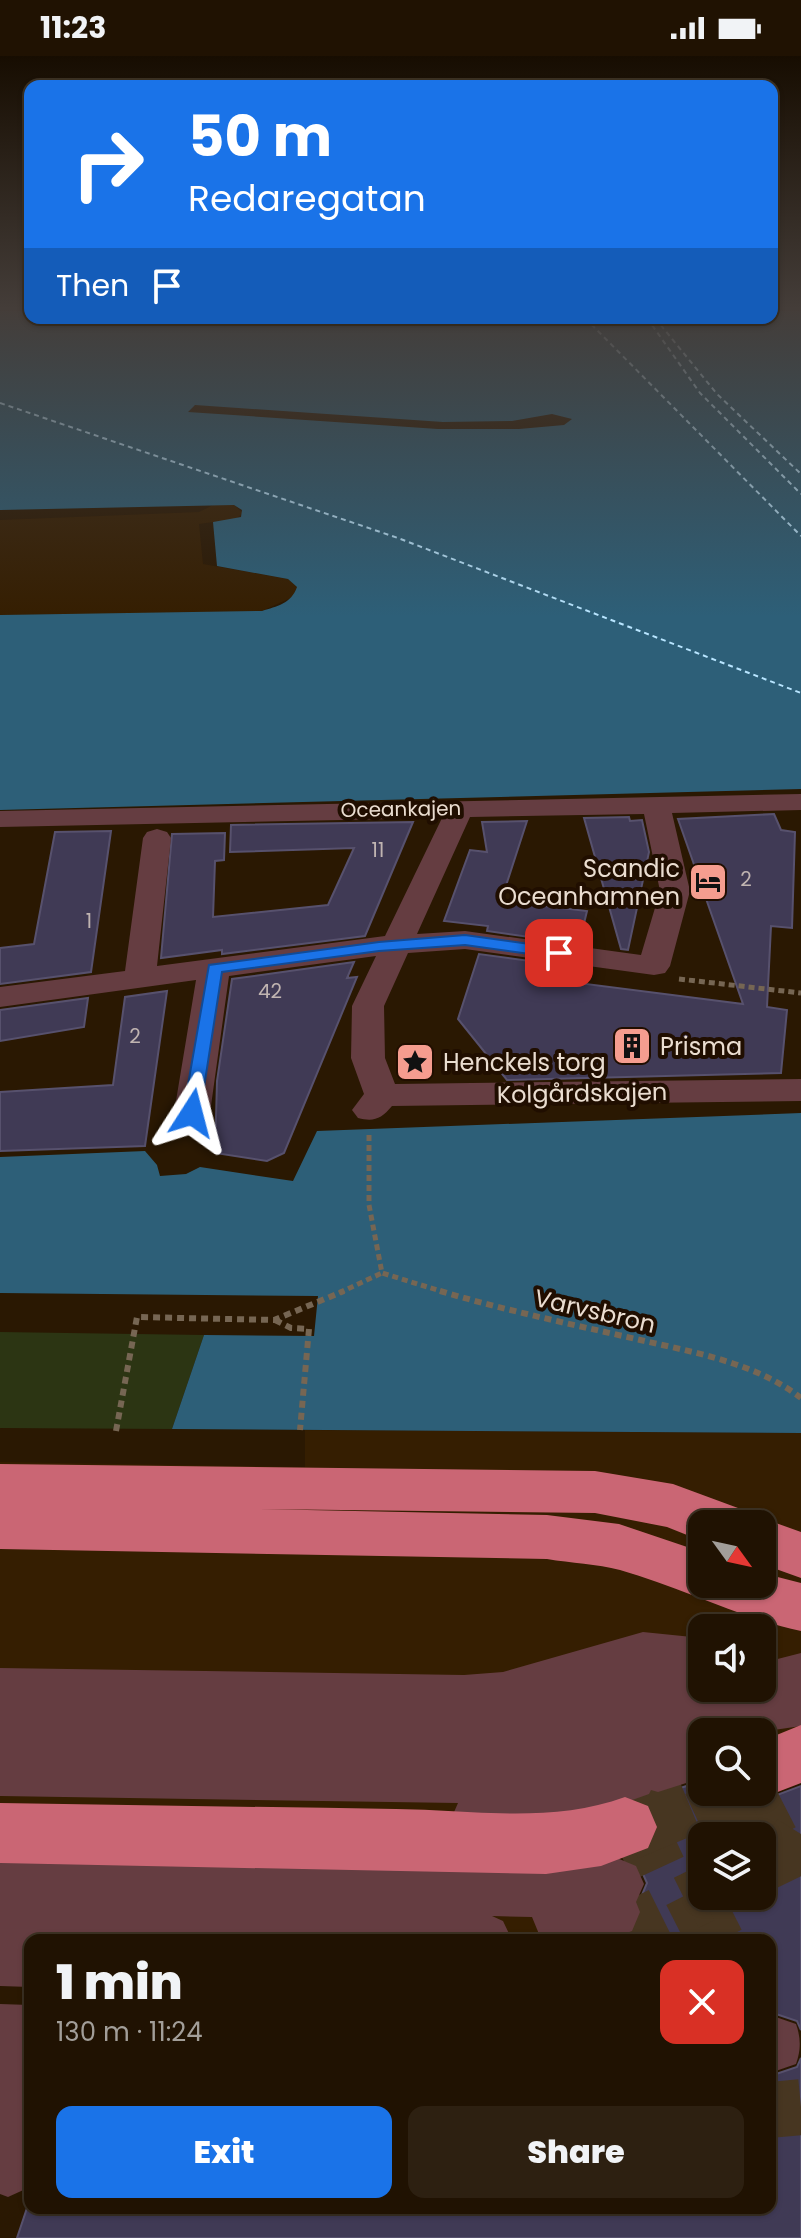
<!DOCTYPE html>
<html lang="en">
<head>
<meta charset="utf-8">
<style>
  :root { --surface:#201202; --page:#2d2011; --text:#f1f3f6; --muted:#a29e99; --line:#3d3224; --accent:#1a73e8 }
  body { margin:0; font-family:Poppins,sans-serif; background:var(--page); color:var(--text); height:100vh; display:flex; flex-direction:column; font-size:30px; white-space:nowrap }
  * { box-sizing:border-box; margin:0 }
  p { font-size:26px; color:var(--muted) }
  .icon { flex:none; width:44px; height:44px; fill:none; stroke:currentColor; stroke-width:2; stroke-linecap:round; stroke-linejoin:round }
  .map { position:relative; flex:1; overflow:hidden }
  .drawer { position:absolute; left:24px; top:1878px; width:752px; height:280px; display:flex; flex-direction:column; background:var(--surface); border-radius:16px; box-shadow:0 2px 6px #0004,0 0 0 2px var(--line) }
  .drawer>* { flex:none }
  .hud { position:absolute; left:24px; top:24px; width:754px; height:244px; border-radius:16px; box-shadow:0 2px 6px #0004,0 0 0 2px var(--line); background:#1a73e8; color:#fff; overflow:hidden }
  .needle { width:52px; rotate:123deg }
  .buttons { position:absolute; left:688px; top:1454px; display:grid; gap:16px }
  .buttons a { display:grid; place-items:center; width:88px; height:88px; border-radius:16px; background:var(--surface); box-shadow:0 2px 6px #0004,0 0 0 2px var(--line); font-size:40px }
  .pin { position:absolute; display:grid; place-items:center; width:68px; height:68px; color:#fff; margin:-34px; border-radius:16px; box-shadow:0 4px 12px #0006 }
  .me { position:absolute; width:88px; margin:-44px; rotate:9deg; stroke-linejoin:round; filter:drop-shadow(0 0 6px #0008) }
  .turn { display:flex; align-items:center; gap:28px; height:168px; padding:0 32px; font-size:36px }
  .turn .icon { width:104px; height:104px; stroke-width:2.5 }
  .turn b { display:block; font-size:56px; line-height:68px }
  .then { display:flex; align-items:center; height:76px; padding:0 32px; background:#0003; gap:16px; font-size:30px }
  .round { display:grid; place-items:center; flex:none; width:84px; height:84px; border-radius:16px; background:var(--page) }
  .head { display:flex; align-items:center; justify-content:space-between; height:136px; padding:0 32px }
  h1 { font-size:48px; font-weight:800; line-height:60px }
  .cta { display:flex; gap:16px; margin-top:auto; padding:16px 32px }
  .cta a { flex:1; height:92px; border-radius:16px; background:var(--accent); color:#fff; font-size:32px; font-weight:800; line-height:92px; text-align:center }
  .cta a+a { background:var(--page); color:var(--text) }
  .status { display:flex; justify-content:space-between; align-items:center; height:56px; padding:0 40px; background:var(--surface); direction:ltr }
  .status svg { height:22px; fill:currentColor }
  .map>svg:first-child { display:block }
  .built { fill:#351e01; fill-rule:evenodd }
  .green { fill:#2c3513 }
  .water { fill:#2d5f78 }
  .pier { fill:#2a1802 }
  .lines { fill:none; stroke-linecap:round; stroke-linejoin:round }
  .ferry { stroke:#b8e5ff; stroke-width:2; stroke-dasharray:5 4; stroke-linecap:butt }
  .building { fill:#403a55; stroke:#57516d; stroke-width:2; fill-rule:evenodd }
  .minor-tunnel { stroke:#473621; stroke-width:56; stroke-dasharray:56 28; stroke-linecap:butt }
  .highway-tunnel { stroke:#473621; stroke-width:68; stroke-dasharray:68 34; stroke-linecap:butt }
  .path-far1 { stroke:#766653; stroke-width:5; stroke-dasharray:6 4; stroke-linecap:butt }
  .path { stroke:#766653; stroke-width:6; stroke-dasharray:7 5; stroke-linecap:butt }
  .minor { fill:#653d41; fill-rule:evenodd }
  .highway { fill:#ca6674; fill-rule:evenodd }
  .route { fill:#1a73e8; stroke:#114b97; stroke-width:2 }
  .labels { text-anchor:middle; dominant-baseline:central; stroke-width:8; stroke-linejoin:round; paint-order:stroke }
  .far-street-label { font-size:20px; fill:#eaddd0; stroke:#200e00 }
  .number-label { font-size:20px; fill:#c0b4b1 }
  .poi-label { font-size:24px; fill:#eaddd0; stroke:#200e00; text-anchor:start }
  .street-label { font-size:24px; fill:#eaddd0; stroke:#200e00 }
</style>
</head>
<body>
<div class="status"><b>11:23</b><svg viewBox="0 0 49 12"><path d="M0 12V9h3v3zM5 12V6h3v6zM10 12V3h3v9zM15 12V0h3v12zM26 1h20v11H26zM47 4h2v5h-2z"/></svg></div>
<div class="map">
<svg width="801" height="2182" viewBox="0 0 801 2182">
  <rect width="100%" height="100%" fill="#2a1802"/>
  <g class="built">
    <path d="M 213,449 L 234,449 L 243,457 L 236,463 L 199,468 L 203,508 L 288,523 L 297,531 L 293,541 L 262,555 L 235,557 L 0,559 L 0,464 L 199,456 Z"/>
    <path d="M 305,1374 L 801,1377 L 801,1720 L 762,1718 L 762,1676 L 702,1676 L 633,1713 L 609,1884 L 30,1884 L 0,1919 L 0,1406 L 305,1411 ZM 702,1468 L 762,1468 L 762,1528 L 702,1528 ZM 702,1572 L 762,1572 L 762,1632 L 702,1632 Z"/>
  </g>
  <path class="green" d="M 0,1276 L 204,1279 L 172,1373 L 0,1372 Z"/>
  <g class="water">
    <path d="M 0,255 L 30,255 L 30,262 L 772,262 L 772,255 L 801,255 L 801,733 L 0,754 L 0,559 L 262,555 C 277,550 291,548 297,531 L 288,523 L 217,510 L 213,466 L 241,461 L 242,454 L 234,449 L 0,454 Z"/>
    <path d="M 801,1057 L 801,1377 L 172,1373 L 204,1279 L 314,1280 L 318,1240 L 0,1237 L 0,1101 L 145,1095 L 157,1109 L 160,1120 L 186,1118 L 200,1111 L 293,1125 L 317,1075 Z"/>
  </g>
  <path class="pier" d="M 195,349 L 443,366 L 512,365 L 552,358 L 572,363 L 564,369 L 519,373 L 438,373 L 188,356 Z"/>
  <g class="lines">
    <g class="ferry">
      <path d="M 585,262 L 801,480"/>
      <path d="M 647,262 L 700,337 L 801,438"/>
      <path d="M 655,262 L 717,338 L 801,418"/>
      <path d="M 0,347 L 398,482 L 801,637"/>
    </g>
  </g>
  <g class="building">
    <path d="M 774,758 L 781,774 L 795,776 L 792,872 L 771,870 L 767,951 L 787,954 L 781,1017 L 507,1024 L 458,963 L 479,898 L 574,911 L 570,926 L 743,948 L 678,763 Z"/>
    <path d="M 629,761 L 630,765 L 642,764 L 649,796 L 628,894 L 621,893 L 584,762 Z"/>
    <path d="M 527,765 L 501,845 L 587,855 L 579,888 L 487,875 L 488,870 L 444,865 L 470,794 L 487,796 L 482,766 Z"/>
    <path d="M 413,766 L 365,880 L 222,898 L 222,894 L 161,902 L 172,778 L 225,777 L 224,804 L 215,805 L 213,861 L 328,849 L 354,792 L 230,796 L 231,769 Z"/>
    <path d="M 111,775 L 91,916 L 0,928 L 0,892 L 34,888 L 55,776 Z"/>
    <path d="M 354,906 L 347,922 L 357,921 L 284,1097 L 267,1105 L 215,1097 L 217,1025 L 232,923 Z"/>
    <path d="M 167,935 L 145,1090 L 0,1095 L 0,1036 L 113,1029 L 125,941 Z"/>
    <path d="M 88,942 L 84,971 L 0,985 L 0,954 Z"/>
    <path d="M 702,1725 L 702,1736 L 742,1736 L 761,1745 L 801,1730 L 801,1974 L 797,1965 L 770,1956 L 770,1884 L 613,1884 L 633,1878 L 643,1857 L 639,1846 L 647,1827 L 639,1809 L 627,1803 L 651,1793 L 660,1770 L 651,1749 L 641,1744 L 653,1738 L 659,1739 ZM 702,1780 L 762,1780 L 762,1840 L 702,1840 Z"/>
    <path d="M 801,2002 L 801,2182 L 17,2182 L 27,2152 L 770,2152 L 770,2020 L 797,2011 Z"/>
  </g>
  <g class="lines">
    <g class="minor-tunnel">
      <path d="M 733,1772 L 801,1737"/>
      <path d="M 621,1799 L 756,1736"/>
      <path d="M 762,1808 L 791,1794 L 801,1778"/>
      <path d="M 679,1874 L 746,1840"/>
      <path d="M 611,1884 L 702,1839"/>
      <path d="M 770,2054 L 801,2051"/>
    </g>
    <path class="highway-tunnel" d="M 625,1771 L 709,1736"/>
    <g class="path-far1">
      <path d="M 679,923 L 801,937"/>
      <path d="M 369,1079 L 369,1149 L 382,1217 L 447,1237"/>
      <path d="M 339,1237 L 382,1217"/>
    </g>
    <g class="path">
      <path d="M 440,1235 C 504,1254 570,1268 636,1283 C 691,1296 755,1306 801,1342"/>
      <path d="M 275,1264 L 291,1272 L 309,1273 L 300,1374"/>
      <path d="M 116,1375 L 137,1261 L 274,1264 L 344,1235"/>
    </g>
    <g class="minor">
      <path d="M 801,738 L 801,754 L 672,757 L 690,835 L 670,910 L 665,917 L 654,919 L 465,893 L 408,897 L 384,950 L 385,1002 L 395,1028 L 801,1023 L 801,1045 L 392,1050 C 381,1063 374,1066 358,1062 L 352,1054 L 364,1038 L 351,1002 L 352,950 L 376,900 L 229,920 L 210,1057 L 204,1065 L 192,1068 L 180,1065 L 174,1057 L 196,924 L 0,951 L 0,931 L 125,915 L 143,782 L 147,776 L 157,773 L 167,776 L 171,782 L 157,910 L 385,880 L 442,762 L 0,771 L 0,755 ZM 644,758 L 660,835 L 641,899 L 465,875 L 417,878 L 470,761 Z"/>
      <path d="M 643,1576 L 702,1582 L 702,1632 L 726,1632 L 723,1637 L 741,1635 L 739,1632 L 762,1632 L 762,1607 L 801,1597 L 801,1670 L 760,1676 L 702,1676 L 702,1722 L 658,1736 L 651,1734 L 649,1738 L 520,1784 L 477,1787 L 459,1780 L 451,1763 L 458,1747 L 0,1740 L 0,1656 L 79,1657 L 0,1656 L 0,1612 L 464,1619 L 503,1616 Z"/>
      <path d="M 0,1798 L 572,1810 L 617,1802 L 636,1810 L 644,1828 L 636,1846 L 640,1856 L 632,1875 C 604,1886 567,1889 539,1878 L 532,1861 L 492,1860 L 503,1865 L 512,1884 L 30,1884 L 30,1931 L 0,1930 Z"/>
      <path d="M 0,1948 L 30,1949 L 30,2131 L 8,2141 L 0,2138 Z"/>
      <path d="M 770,1959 L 796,1968 C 801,1982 801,1994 796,2008 L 770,2017 Z"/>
    </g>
    <g class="highway">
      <path d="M 0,1408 L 595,1415 L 673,1428 L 738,1452 L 746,1468 L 762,1462 L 801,1476 L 801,1522 L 762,1508 L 762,1468 L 702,1468 L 702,1485 L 667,1471 L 595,1457 L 259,1453 L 547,1459 L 619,1468 L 702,1496 L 702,1528 L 762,1528 L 762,1517 L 801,1527 L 801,1575 C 737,1561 683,1532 620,1514 C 597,1508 571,1507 547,1503 L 0,1493 Z"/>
      <path d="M 801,1669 L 801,1727 L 762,1742 L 745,1736 L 762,1736 L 762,1685 Z"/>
      <path d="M 625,1741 L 648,1750 L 657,1771 L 648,1792 L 601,1810 L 546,1818 L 0,1807 L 0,1747 C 132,1749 264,1751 396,1753 C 473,1754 551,1768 625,1741 Z"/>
    </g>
  </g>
  <linearGradient id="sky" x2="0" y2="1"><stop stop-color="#170d01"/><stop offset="0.45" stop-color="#443d39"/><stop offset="1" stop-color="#443d39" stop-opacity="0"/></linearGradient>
  <rect width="801" height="561" fill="url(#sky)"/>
  <path class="route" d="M 465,879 L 559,892 L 567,897 L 559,902 L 465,889 L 379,895 L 222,916 L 200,1057 L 192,1063 L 183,1057 L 209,909 L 379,886 Z"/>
  <defs>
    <g id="hotel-square" transform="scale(2)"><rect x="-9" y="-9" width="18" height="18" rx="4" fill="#f59d8f" stroke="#200e00"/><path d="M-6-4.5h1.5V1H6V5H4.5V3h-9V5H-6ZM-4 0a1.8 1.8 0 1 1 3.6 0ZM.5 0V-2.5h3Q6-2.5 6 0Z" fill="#111"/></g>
    <g id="building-square" transform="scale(2)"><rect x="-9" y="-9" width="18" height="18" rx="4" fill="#f59d8f" stroke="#200e00"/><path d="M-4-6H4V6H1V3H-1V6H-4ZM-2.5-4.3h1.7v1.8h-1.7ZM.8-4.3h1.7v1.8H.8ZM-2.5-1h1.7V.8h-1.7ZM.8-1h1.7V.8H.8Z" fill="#111"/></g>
    <g id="sight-square" transform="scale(2)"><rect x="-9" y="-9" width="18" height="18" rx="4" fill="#f59d8f" stroke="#200e00"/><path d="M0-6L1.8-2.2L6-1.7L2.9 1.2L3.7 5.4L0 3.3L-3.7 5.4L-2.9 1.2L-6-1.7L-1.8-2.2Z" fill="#111"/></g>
  </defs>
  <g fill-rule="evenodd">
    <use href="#hotel-square" x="708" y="826"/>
    <use href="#building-square" x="632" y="990"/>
    <use href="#sight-square" x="415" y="1006"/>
  </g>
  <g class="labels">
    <g class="far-street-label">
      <text transform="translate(401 753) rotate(-1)">Oceankajen</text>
    </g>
    <g class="number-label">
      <text x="378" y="794">11</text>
      <text x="746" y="823">2</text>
      <text x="89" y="865">1</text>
      <text x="270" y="935">42</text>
      <text x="135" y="980">2</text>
    </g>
    <g class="poi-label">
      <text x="680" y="812" text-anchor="end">Scandic<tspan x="680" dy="28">Oceanhamnen</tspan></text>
      <text x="660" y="990">Prisma</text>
      <text x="443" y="1006">Henckels torg</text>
    </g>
    <g class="street-label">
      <text transform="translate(582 1037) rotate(-1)">Kolgårdskajen</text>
      <text transform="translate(595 1255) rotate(13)">Varvsbron</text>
    </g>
  </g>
</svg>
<div class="buttons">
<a><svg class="needle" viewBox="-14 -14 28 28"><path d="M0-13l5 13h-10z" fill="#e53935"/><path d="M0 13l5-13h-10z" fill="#a29e99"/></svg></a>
<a><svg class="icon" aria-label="sound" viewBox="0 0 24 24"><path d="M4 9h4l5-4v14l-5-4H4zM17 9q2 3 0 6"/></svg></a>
<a><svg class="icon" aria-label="search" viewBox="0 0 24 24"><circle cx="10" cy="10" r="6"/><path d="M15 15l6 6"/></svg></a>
<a><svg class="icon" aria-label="layers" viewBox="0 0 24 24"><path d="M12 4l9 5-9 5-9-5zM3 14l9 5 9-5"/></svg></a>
</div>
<div class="pin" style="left:559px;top:897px;background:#d93025"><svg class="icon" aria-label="arrive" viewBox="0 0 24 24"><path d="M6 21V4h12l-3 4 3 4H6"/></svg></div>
<svg class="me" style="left:192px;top:1057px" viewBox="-20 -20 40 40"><path d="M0-17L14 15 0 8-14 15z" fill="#1a73e8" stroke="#fff" stroke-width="4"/></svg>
<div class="hud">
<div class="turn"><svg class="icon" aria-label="right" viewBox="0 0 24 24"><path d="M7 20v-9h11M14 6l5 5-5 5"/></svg><div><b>50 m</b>Redaregatan</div></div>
<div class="then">Then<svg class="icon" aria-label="arrive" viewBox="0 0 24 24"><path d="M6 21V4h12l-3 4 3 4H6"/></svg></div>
</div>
<section class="drawer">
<div class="head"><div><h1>1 min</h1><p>130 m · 11:24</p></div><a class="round" style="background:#d93025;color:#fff"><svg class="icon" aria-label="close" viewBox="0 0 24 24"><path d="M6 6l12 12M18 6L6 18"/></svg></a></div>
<div class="cta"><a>Exit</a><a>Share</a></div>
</section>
</div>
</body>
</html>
